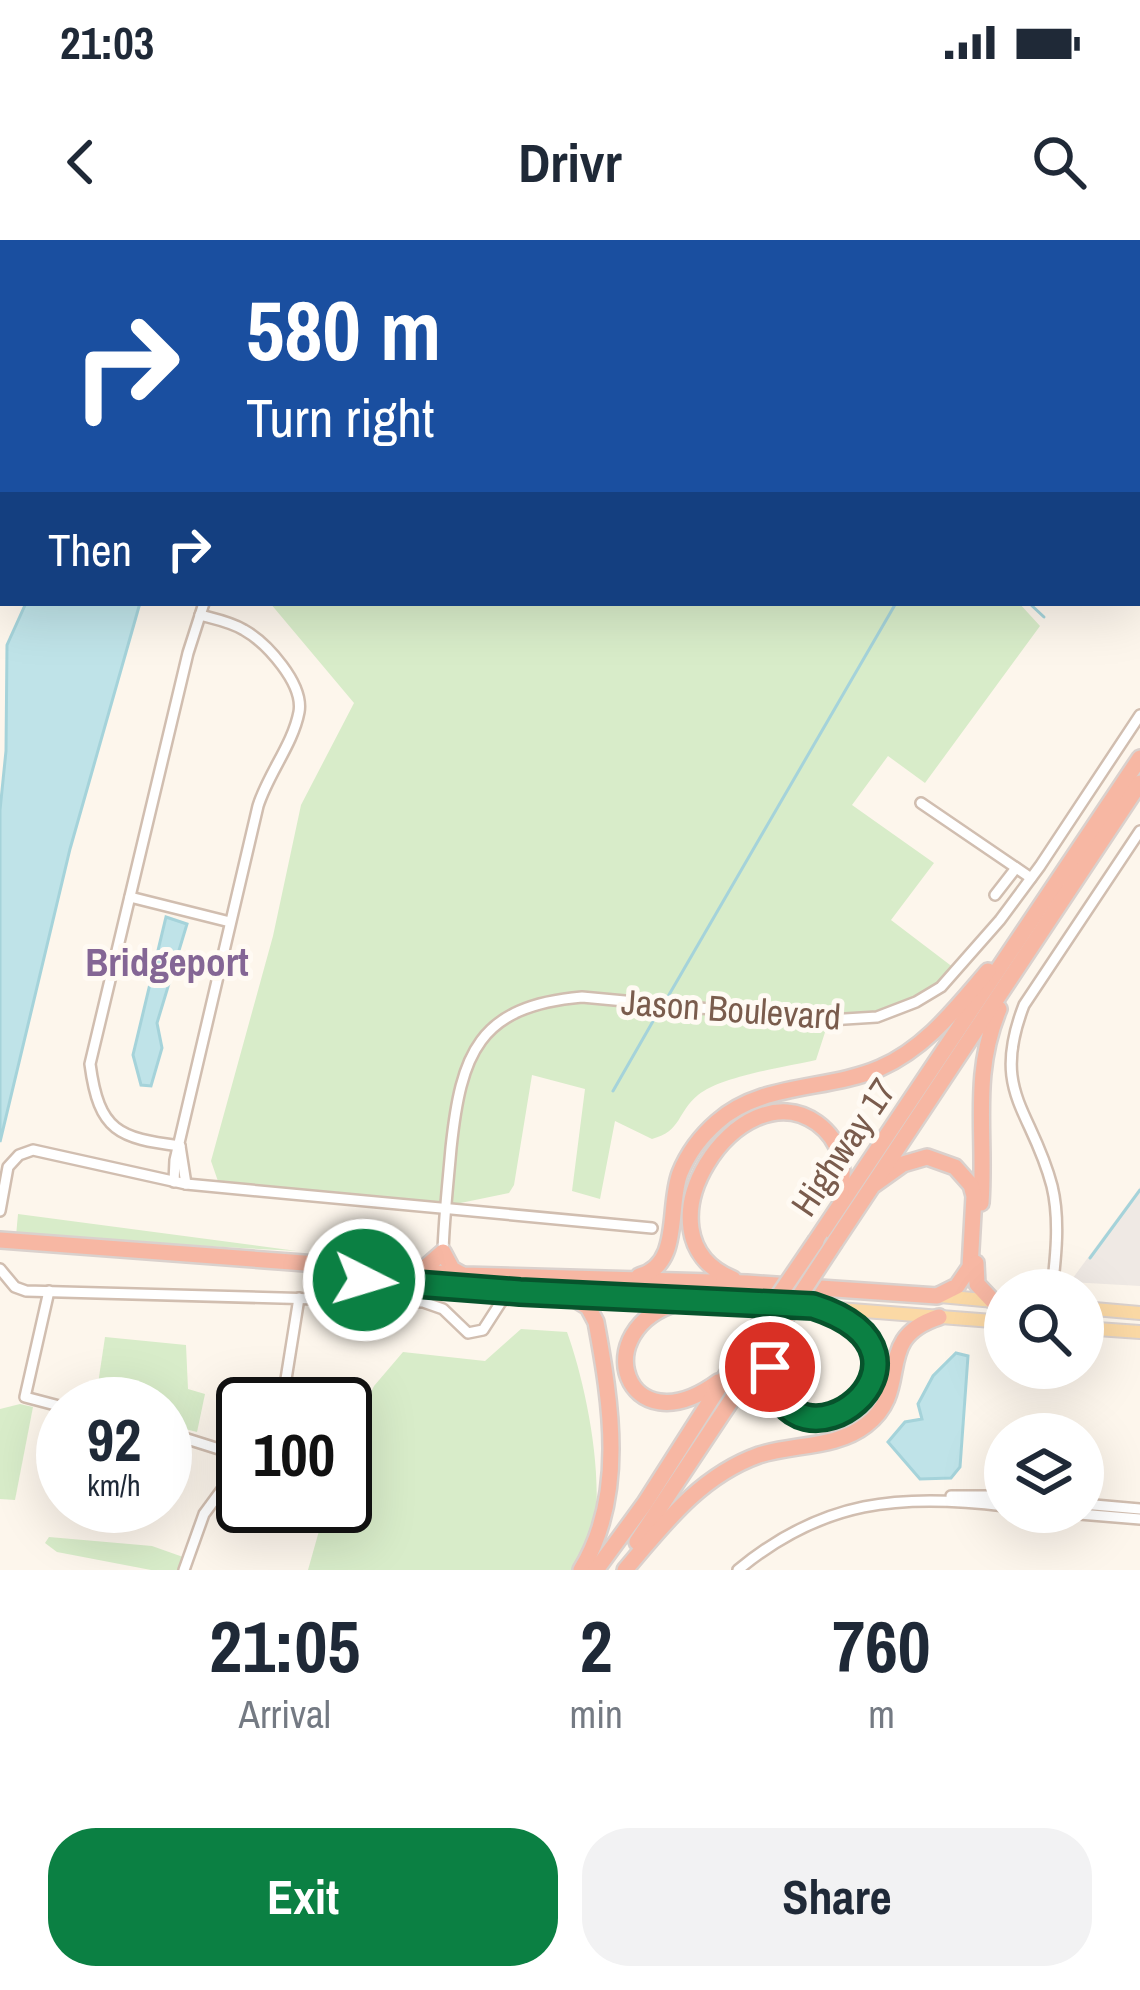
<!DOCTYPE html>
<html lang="en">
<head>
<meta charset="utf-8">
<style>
  :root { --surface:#fff; --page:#f2f2f3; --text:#1f2937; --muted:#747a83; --accent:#0b8043 }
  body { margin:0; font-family:"Archivo Narrow",sans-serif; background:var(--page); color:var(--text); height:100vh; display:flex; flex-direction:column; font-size:45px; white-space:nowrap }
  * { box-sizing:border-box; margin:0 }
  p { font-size:39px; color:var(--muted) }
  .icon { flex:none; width:66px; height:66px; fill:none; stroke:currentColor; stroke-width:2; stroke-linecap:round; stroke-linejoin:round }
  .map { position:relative; height:1330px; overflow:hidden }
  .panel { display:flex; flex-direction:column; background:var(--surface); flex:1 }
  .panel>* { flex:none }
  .top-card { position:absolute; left:0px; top:0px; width:1140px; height:366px; box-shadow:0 12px 48px #0002; background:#1a4fa0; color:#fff; overflow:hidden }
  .fabs { position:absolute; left:984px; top:1029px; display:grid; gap:24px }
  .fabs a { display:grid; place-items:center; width:120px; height:120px; border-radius:50%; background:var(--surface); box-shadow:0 12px 48px #0002; font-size:60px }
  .speed { position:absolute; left:36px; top:1137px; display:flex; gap:24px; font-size:60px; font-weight:700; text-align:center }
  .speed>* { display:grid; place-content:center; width:156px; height:156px; border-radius:50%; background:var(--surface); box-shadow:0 12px 48px #0002; line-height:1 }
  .speed small { font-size:30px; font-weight:400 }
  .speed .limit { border:6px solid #111; border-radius:18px; background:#fff; color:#111 }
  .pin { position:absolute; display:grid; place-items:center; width:102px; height:102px; color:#fff; margin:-51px; border:6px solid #fff; border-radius:50%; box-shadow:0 3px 12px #0007 }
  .me { position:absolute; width:132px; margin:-66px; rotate:95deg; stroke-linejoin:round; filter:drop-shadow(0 0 9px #0008) }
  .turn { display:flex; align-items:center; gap:42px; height:252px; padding:0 48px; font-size:54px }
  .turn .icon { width:156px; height:156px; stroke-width:2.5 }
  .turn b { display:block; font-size:84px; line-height:102px }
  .then { display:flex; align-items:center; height:114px; padding:0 48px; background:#0003; gap:24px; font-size:45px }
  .eta { display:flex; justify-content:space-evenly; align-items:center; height:204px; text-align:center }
  .eta b { font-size:72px; font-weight:800; line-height:84px }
  .primary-button { display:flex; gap:24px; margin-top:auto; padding:24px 48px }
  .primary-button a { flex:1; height:138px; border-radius:48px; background:var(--accent); color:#fff; font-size:48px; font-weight:800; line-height:138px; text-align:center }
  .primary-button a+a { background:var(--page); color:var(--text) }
  .status { display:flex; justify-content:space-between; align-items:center; height:84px; padding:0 60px; background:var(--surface); direction:ltr }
  .status svg { height:33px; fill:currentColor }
  header { display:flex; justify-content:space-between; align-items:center; height:156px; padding:0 48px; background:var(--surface); font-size:54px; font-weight:800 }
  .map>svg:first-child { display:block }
  .industrial { fill:#efe9e4 }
  .green { fill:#d8ecc9 }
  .water { fill:#bfe3e8; stroke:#a5d3da; stroke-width:3 }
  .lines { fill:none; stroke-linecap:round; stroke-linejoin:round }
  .stream { stroke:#a5d3da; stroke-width:3 }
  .minor-casing { stroke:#d1beb0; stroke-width:14 }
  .major-casing { stroke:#dad1cd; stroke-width:16 }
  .highway-casing { stroke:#dad1cd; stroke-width:20 }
  .minor { stroke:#fff; stroke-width:9 }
  .major { stroke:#fbd9a5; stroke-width:12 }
  .highway { stroke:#f7b7a3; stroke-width:15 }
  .highway-bridge-casing { stroke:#dad1cd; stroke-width:20; stroke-linecap:butt }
  .highway-bridge { stroke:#f7b7a3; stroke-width:15 }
  .route-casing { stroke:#07532c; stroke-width:30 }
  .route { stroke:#0b8043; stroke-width:21 }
  .labels { text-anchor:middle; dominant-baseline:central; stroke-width:10; stroke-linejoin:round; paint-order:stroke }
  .street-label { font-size:36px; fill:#7a5c4d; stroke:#fffaf3 }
  .neighbourhood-label { font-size:39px; font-weight:bold; fill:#846695; stroke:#fffaf3 }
</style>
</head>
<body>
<div class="status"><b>21:03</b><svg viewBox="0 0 49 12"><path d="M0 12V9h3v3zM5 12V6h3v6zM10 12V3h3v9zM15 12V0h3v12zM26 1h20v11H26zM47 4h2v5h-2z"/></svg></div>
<header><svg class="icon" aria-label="back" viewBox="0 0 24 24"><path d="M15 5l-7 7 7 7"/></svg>Drivr<svg class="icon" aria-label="search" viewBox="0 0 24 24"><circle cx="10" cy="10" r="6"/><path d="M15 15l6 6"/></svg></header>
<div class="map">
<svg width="1140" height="1330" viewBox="0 0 1140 1330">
  <rect width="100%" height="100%" fill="#fdf6ec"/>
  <path class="industrial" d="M 1140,947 L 1140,1046 L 1070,1042 Z"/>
  <g class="green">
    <path d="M 292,0 L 1133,0 L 291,3 Z"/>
    <path d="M 270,363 L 1019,363 L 1040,386 L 925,543 L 888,516 L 852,565 L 934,623 L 891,680 L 958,731 C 923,765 877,777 829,780 L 816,820 C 785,827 721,836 698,855 C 677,872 682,891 652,899 L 615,881 L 600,959 L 572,951 L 585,849 L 532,835 L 514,945 L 509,953 L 446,966 L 220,947 L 211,921 L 273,696 L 301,565 L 354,463 Z"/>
    <path d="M 18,974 L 297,1011 L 16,996 Z"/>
    <path d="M 521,1089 L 567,1092 C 588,1150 614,1275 581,1330 L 308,1330 L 326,1266 L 345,1266 L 345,1208 L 374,1146 L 403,1112 L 485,1121 Z"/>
    <path d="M 105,1097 L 186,1105 L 188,1149 L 205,1154 L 197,1192 L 165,1184 L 165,1164 L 95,1164 Z"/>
    <path d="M 20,1164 L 33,1167 L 15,1260 L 0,1259 L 0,1169 Z"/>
    <path d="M 49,1297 L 152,1306 L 183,1317 L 179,1330 L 151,1330 L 57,1312 L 45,1303 Z"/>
  </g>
  <g class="water">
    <path d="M 26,363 L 140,363 L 70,609 L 0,902 L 0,570 L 6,511 L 7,405 Z"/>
    <path d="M 166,677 L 187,684 L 157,783 L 162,808 L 151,846 L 141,845 L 133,815 Z"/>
    <path d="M 956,1113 L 968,1116 L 960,1227 L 951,1238 L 920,1239 L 888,1202 L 905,1182 L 922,1179 L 918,1164 L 933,1136 Z"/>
  </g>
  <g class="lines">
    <g class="stream">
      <path d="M 123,0 L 130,3"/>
      <path d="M 612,0 L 616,3"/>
      <path d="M 1137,44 L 1140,40"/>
      <path d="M 1029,363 L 1044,377"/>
      <path d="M 666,760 L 896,363"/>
      <path d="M 613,851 L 660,769"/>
      <path d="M 1090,1018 L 1140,950"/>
    </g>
    <g class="minor-casing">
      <g id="minor">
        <path d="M 1131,3 L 1133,0"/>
        <path d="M 1137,11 L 1140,7"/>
        <path d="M 1137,64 L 1140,66"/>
        <path d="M 0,156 L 3,151"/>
        <path d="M 0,244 L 3,239"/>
        <path d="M 921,563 L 1031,638"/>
        <path d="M 995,655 L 1016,628"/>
        <path d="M 130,657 L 230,682"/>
        <path d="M 180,906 C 119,898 99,892 90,824 L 188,413 L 204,363"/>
        <path d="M 180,906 L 186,944"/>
        <path d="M 174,942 L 175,920 L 258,566 C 268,534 293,504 299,472 C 304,444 267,403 244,390 C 231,382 215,379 200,375"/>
        <path d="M 0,971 L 8,927 L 19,915 L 33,910 L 186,944 L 652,988"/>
        <path d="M 443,1012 C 444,978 448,943 451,908 C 461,814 478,766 582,757 L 829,780 L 877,777 L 916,762 L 941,747 L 1000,680 L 1040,626 L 1140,475"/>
        <path d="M 0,1029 L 15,1047 L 26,1051 L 423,1062 L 443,1069 L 468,1093 L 483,1090 L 501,1062 L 512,1054"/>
        <path d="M 1052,1050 C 1056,1016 1060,979 1052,946 C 1032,869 990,853 1024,765 L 1140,591"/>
        <path d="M 49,1051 L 25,1157 L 63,1167"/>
        <path d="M 282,1164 L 299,1058"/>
        <path d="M 165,1192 L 219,1209 L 241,1224"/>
        <path d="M 951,1256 L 1005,1256"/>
        <path d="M 1083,1264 L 1140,1269"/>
        <path d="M 1055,1272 L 1140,1279"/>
        <path d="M 184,1330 L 204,1274 L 243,1221"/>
        <path d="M 738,1330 C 822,1260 901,1253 1005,1266"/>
      </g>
    </g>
    <g class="major-casing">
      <g id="major">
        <path d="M 940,1056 L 1005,1062"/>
        <path d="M 826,1068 L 1005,1082"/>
        <path d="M 1083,1068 L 1140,1073"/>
        <path d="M 1083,1088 L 1140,1092"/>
      </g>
    </g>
    <g class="highway-casing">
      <g id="highway">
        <path d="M 981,963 C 986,893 971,836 999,769"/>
        <path d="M 0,1000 L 464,1035 L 747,1043 L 937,1056 L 957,1046 L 970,1027 L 974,956 L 971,945 L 955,927 L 927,917 L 903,924 L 875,944"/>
        <path d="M 816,1001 L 1140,518"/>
        <path d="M 835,1002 L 1140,543"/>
        <path d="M 976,1023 L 977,1044 L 993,1061"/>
        <path d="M 420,1032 L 443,1012 L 452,1029 L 461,1034"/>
        <path d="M 314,1035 L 519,1053 L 813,1067 C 839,1075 859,1084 870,1110 C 901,1180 770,1208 771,1126 C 771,1114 775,1101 778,1089"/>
        <path d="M 639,1036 C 682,1025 667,967 680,933 C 688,913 701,896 717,882 C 762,842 827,851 880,828 C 926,808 956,768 988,731"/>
        <path d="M 733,1039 C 628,996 740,827 817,883 C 843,902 845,928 840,957"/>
        <path d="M 570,1056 L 588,1067 L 596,1082 C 611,1163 626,1256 581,1330"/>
        <path d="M 680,1062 C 585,1088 625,1210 718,1142"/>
        <path d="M 637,1302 L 770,1102"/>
        <path d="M 596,1330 L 645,1263 L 758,1086"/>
        <path d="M 625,1330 C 664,1284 700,1236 759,1215 C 793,1204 837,1208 866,1185 C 914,1148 871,1099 939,1077"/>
      </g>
    </g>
    <use href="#minor" class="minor"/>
    <use href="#major" class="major"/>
    <use href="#highway" class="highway"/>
    <g class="highway-bridge-casing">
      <g id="highway-bridge">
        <path d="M 758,1086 L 816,1001"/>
        <path d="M 778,1089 L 835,1002"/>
      </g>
    </g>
    <use href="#highway-bridge" class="highway-bridge"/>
  </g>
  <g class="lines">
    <g class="route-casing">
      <path id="route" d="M 364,1040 L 520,1052 L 813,1066 C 967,1115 788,1252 770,1127"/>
    </g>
    <use href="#route" class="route"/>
  </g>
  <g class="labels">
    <g class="street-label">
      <text transform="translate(731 769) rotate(4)">Jason Boulevard</text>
      <text transform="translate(843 907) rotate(-56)">Highway 17</text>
    </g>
    <g class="neighbourhood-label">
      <text x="167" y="722">Bridgeport</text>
    </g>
  </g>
</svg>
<div class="fabs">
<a><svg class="icon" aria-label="search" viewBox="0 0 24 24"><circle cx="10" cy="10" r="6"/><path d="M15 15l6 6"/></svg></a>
<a><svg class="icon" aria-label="layers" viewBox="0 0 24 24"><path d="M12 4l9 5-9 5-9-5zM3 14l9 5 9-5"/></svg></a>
</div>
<div class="speed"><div>92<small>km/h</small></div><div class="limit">100</div></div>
<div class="pin" style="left:770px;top:1127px;background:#d93025"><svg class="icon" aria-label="arrive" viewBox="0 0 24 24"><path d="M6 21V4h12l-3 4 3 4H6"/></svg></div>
<svg class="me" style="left:364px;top:1040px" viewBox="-20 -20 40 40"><circle r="17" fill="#0b8043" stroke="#fff" stroke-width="3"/><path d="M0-11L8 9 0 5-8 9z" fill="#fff"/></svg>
<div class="top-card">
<div class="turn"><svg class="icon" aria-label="right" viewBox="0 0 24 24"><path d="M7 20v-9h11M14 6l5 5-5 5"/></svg><div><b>580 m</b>Turn right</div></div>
<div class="then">Then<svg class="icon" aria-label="right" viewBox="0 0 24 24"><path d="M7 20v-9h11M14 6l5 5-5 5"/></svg></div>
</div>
</div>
<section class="panel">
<div class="eta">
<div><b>21:05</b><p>Arrival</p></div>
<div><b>2</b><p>min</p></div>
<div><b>760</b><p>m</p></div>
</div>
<div class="primary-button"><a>Exit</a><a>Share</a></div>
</section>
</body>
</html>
